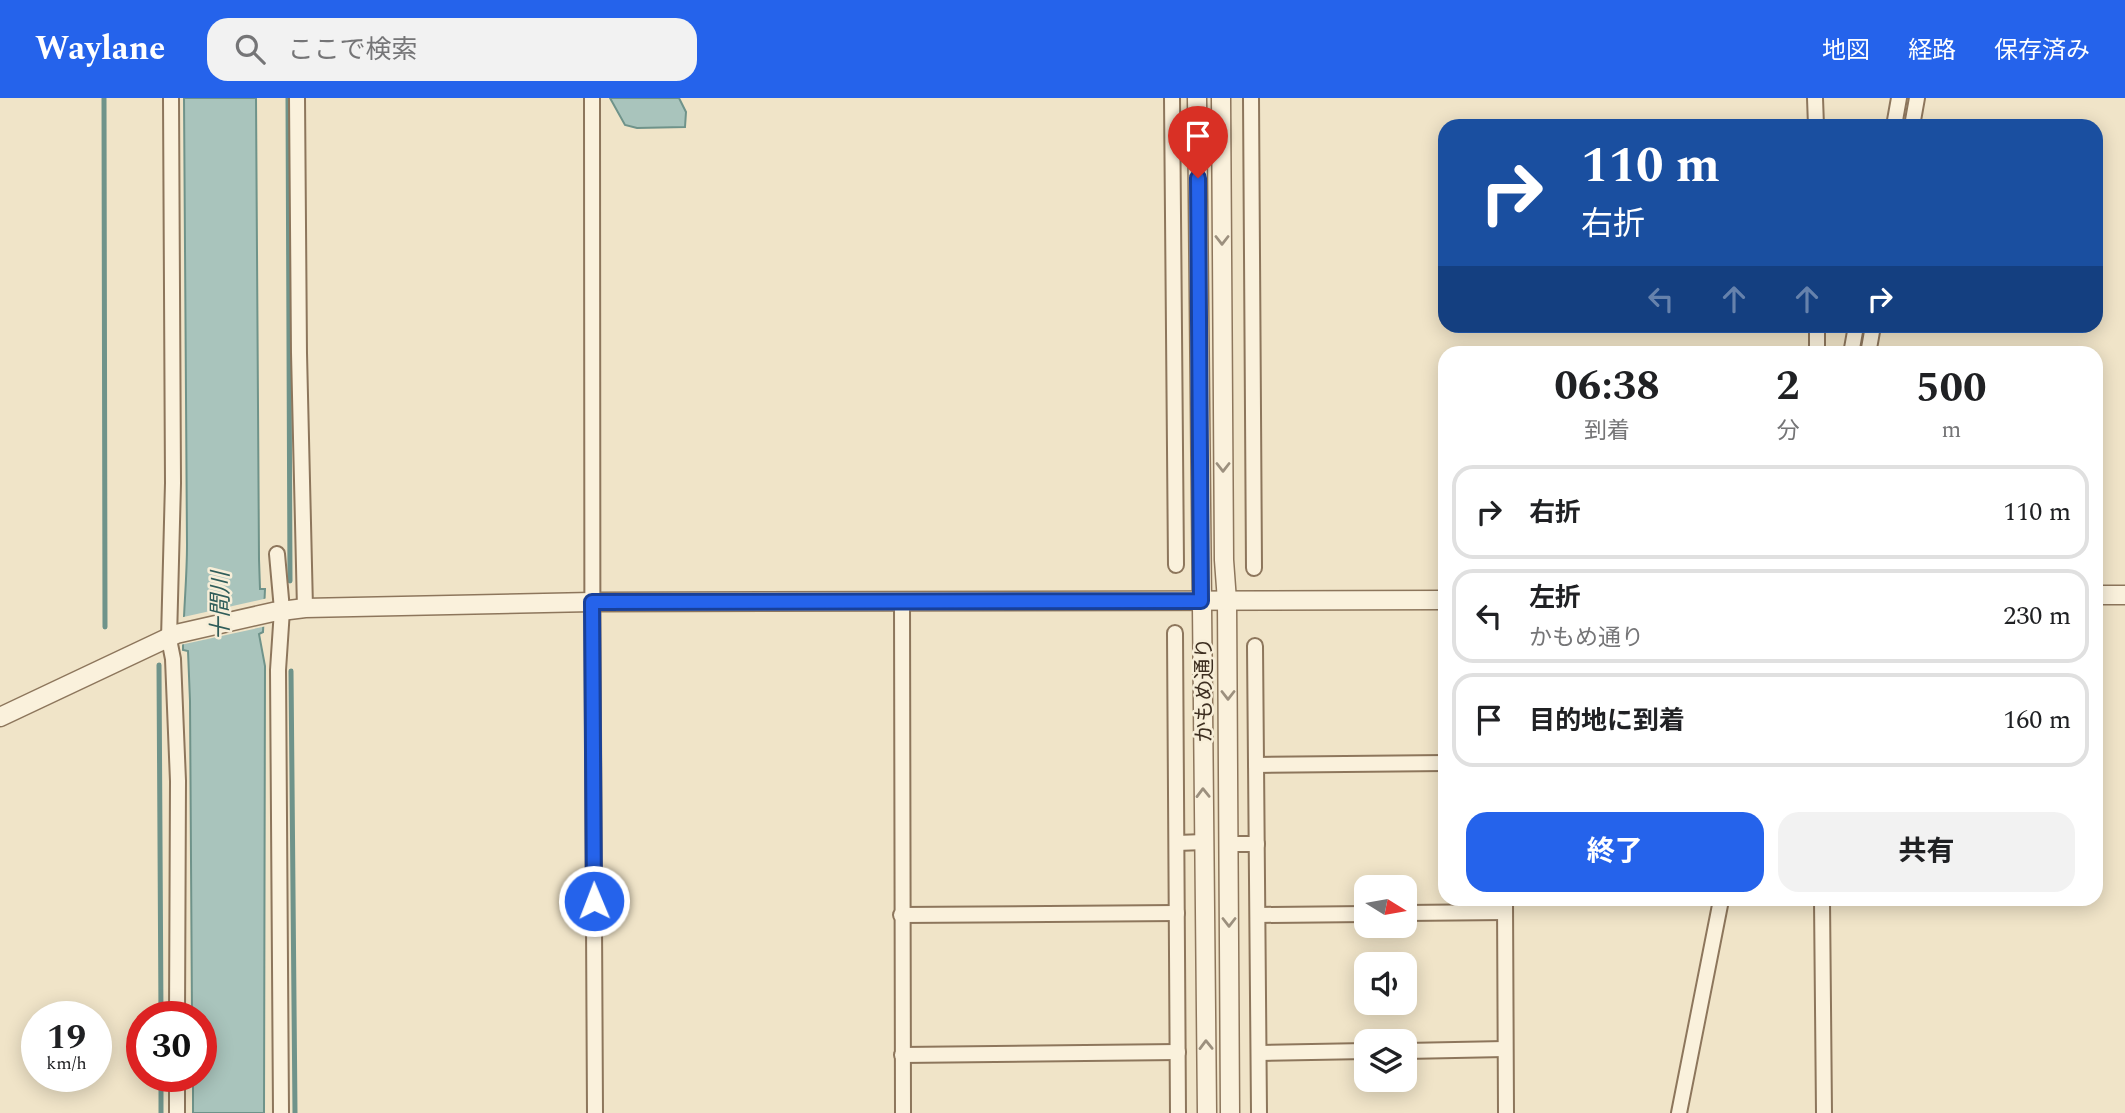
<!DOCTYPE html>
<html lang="ja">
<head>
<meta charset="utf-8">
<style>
  :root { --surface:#fff; --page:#f2f2f2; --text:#202124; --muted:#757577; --line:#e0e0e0; --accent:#2563eb }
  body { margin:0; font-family:Spectral,"Noto Sans JP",serif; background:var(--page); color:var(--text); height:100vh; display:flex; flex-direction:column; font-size:26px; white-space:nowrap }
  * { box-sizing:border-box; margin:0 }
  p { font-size:23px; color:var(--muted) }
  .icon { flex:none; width:38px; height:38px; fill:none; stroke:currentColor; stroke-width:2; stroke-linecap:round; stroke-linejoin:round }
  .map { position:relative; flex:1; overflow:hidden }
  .panel { position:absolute; left:1438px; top:248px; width:665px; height:560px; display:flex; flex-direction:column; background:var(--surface); border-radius:21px; box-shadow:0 4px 18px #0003 }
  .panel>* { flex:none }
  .top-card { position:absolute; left:1438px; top:21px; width:665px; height:214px; border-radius:21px; box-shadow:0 4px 18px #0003; background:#1a4fa0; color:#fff; overflow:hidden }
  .needle { width:46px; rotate:101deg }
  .buttons { position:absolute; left:1354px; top:777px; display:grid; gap:14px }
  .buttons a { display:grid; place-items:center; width:63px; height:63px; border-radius:14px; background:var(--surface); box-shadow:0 4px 18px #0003; font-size:35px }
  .speed { position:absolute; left:21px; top:903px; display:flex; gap:14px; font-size:35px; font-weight:700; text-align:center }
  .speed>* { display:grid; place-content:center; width:91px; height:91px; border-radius:50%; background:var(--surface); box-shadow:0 4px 18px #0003; line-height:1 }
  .speed small { font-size:18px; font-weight:400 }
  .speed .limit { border:10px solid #d22; background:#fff; color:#111 }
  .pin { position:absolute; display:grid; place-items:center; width:60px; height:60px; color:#fff; margin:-72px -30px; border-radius:50% 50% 50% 0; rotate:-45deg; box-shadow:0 0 7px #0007 }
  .pin .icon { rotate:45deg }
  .me { position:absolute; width:77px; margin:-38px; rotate:359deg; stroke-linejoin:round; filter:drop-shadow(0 0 5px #0008) }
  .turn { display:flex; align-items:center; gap:24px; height:147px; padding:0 28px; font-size:32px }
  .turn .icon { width:91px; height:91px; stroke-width:2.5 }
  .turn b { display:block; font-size:49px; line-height:60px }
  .lanes { display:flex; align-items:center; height:66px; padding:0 28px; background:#0003; justify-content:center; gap:35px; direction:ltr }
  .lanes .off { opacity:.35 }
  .eta { display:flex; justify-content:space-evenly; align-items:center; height:119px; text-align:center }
  .eta b { font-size:42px; font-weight:700; line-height:49px }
  .button { display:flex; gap:14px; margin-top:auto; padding:14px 28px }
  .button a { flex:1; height:80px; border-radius:21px; background:var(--accent); color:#fff; font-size:28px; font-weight:700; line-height:80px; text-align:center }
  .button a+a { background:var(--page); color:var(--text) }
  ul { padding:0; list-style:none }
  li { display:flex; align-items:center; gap:21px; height:94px; margin:0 14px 10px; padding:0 14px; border:4px solid var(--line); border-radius:21px }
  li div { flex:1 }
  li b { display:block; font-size:26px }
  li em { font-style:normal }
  header { display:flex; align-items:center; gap:42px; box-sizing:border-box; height:98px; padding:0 35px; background:var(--accent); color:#fff }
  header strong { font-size:33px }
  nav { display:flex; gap:38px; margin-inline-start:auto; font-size:24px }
  .search { width:490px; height:63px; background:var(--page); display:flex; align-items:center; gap:18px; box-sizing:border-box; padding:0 24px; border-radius:21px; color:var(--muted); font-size:26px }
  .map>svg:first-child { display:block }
  .water { fill:#a9c4bc; stroke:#6f938a; stroke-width:2 }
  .pier { fill:#f0e4c8 }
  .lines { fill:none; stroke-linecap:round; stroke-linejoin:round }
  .stream { stroke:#6f938a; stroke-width:5 }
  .minor-casing { stroke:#8d765c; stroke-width:18 }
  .tertiary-casing { stroke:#8d765c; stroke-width:21 }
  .minor { stroke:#faf1dc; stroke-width:14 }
  .tertiary { stroke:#faf1dc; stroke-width:18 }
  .oneway { stroke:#9c907e }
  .route-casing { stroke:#184099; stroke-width:18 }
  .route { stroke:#2563eb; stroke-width:12 }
  .labels { text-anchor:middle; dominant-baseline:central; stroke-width:5; stroke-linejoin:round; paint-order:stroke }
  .street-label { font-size:21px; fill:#3d2e20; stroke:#f7eed8 }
  .water-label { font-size:23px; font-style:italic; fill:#2f5d5a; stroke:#f7eed8 }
</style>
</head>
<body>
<header>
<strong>Waylane</strong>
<div class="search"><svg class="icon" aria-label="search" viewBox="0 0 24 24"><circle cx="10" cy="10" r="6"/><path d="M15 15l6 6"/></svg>ここで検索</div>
<nav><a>地図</a><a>経路</a><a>保存済み</a></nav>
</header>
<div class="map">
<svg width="2125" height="1015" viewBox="0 0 2125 1015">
  <rect width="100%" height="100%" fill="#f0e4c8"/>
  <g class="water">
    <path d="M 184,0 L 256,0 L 259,461 L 260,491 L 265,491 L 263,534 L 259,536 L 265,568 L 264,1015 L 193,1015 L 193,978 L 201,978 L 201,919 L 192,919 L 190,603 L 188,553 L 183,552 C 183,517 187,483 187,447 Z"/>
    <path d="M 610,0 L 679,0 L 686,14 L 685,29 L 637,30 L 625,27 Z"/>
  </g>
  <path class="pier" d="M 268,500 L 267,528 L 180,547 L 179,520 Z"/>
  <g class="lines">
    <g class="stream">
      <path d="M 104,0 L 105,529"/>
      <path d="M 288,0 L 290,483"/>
      <path d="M 159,567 L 161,919"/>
      <path d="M 291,573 L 295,1015"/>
      <path d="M 161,1015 L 161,978"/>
    </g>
    <g class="minor-casing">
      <g id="minor">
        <path d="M 171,0 L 173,385 L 169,541 L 173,561 L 178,683 L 177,919"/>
        <path d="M 297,0 L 299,255 L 305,510"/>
        <path d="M 592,0 C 592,338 592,677 595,1015"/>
        <path d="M 1172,0 L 1176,467"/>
        <path d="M 1251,0 L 1254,470"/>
        <path d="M 1815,0 L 1816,28"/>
        <path d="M 1894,28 L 1899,0"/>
        <path d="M 1912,28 L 1917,0"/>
        <path d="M 1817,228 L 1817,256"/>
        <path d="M 1851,256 L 1856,228"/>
        <path d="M 1868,256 L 1873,228"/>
        <path d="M 277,456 L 282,512 L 278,572 L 281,1015"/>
        <path d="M 902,502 L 903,1015"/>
        <path d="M 1175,535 L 1178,1015"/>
        <path d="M 1255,548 L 1259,1015"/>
        <path d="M 1256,667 L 1446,665"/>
        <path d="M 1177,745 L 1204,744"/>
        <path d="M 1229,746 L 1257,746"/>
        <path d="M 1505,802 L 1506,1015"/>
        <path d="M 1822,802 L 1824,1015"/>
        <path d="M 1405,815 L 1505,814"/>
        <path d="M 901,817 L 1177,815"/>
        <path d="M 1258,817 L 1367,816"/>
        <path d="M 1405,953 L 1505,951"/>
        <path d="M 1259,955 L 1367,953"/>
        <path d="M 902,957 L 1178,954"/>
        <path d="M 177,978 L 177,1015"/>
        <path d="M 1679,1015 L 1721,802"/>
      </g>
    </g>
    <g class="tertiary-casing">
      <g id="tertiary">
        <path d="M 1197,0 L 1207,1015"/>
        <path d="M 1221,0 L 1224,462 L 1227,503 L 1230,1015"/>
        <path d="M 2096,497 L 2125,497"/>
        <path d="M 0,619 L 176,536 L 273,514 L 305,510 L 592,504 L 1446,502"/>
      </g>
    </g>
    <use href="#minor" class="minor"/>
    <use href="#tertiary" class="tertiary"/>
  </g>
  <defs><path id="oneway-chevron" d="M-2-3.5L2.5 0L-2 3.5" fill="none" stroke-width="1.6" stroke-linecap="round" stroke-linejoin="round" transform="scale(1.75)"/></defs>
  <g class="oneway">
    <use href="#oneway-chevron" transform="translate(1222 142) rotate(90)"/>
    <use href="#oneway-chevron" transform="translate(1223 369) rotate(90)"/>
    <use href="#oneway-chevron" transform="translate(1228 597) rotate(90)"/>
    <use href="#oneway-chevron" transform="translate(1203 695) rotate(-91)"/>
    <use href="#oneway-chevron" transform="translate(1229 824) rotate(90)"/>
    <use href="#oneway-chevron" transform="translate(1206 947) rotate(-91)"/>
  </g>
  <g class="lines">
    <g class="route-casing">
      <path id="route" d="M 594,803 L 592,504 L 1201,503 L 1198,80"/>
    </g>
    <use href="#route" class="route"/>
  </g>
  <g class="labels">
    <g class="street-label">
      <text transform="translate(1205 592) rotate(-90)">かもめ通り</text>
    </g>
    <g class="water-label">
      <text transform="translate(221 508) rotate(-90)">十間川</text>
    </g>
  </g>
</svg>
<div class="buttons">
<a><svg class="needle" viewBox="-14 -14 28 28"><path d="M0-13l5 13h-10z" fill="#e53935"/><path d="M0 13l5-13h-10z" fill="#757577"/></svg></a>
<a><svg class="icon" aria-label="sound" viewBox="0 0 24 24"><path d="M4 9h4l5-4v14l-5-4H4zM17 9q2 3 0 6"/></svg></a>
<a><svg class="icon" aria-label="layers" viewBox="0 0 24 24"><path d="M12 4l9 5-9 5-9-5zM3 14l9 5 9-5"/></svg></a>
</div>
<div class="speed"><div>19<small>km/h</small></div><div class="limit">30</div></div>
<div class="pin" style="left:1198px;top:80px;background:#d93025"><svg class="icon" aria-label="arrive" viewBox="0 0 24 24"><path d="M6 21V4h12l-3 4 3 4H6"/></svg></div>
<svg class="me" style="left:594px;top:803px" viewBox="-20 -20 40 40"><circle r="17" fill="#2563eb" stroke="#fff" stroke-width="3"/><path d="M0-11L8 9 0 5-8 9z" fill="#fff"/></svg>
<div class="top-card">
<div class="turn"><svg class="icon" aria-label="right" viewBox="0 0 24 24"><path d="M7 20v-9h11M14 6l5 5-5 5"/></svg><div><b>110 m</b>右折</div></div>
<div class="lanes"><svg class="icon off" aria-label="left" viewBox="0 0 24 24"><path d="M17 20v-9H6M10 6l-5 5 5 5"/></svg><svg class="icon off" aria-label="ahead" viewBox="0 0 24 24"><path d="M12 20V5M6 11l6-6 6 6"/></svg><svg class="icon off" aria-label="ahead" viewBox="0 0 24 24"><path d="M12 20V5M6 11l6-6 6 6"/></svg><svg class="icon" aria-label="right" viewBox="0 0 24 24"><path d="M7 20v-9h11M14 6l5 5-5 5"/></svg></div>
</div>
<section class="panel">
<div class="eta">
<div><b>06:38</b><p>到着</p></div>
<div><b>2</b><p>分</p></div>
<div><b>500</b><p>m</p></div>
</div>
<ul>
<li><svg class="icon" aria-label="right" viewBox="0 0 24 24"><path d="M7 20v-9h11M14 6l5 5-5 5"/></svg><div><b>右折</b></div><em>110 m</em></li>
<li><svg class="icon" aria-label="left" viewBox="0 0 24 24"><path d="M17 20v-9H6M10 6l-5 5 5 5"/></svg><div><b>左折</b><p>かもめ通り</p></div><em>230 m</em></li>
<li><svg class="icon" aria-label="arrive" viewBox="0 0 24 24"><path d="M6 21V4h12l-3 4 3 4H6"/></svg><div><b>目的地に到着</b></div><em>160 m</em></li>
</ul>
<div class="button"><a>終了</a><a>共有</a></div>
</section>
</div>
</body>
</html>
